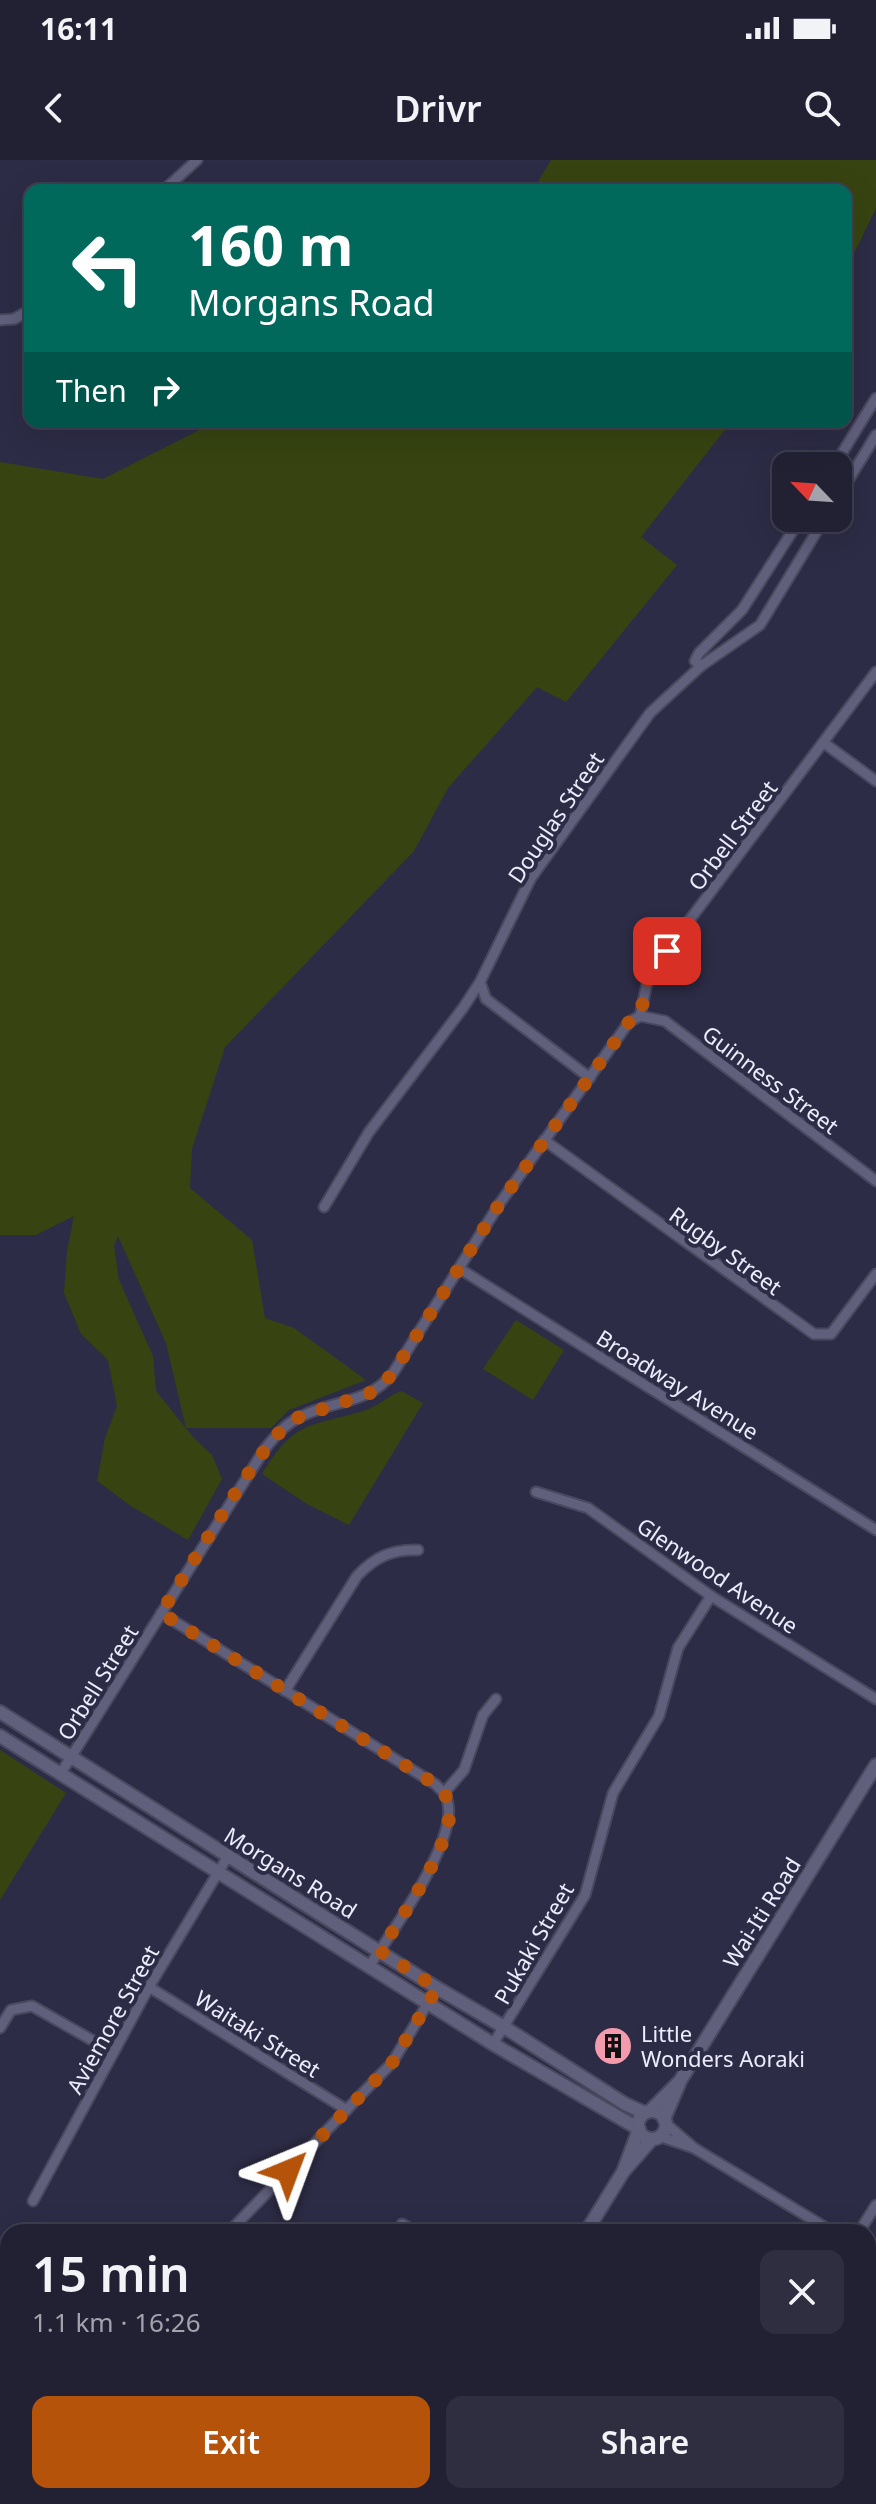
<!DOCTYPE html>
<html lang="en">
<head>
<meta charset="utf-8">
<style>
  :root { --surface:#222134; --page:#2e2e40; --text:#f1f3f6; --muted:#a2a3ac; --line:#3f3e4f; --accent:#b45309 }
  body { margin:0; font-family:"Noto Sans",sans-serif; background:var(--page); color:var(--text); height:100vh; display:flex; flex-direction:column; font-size:30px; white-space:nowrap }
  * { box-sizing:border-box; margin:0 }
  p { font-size:26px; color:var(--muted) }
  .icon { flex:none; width:44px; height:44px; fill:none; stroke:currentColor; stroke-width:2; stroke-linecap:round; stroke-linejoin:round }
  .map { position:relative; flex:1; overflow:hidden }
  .panel { position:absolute; left:0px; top:2064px; width:876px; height:280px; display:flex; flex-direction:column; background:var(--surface); border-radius:24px 24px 0 0; box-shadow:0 8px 32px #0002,0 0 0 2px var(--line) }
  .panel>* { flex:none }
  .guide { position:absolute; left:24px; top:24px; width:828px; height:244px; border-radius:16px; box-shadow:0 8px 32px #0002,0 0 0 2px var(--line); background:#00695c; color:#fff; overflow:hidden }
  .needle { width:52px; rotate:295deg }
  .buttons { position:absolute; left:772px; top:292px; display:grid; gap:16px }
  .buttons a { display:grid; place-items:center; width:80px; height:80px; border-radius:16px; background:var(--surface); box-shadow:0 8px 32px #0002,0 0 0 2px var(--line); font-size:40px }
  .pin { position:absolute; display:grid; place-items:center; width:68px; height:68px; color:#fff; margin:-34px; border-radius:16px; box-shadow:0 4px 12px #0006 }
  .me { position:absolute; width:88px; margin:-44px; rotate:44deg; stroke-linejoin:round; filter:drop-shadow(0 0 6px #0008) }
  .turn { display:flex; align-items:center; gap:28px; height:168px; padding:0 32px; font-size:36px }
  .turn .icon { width:104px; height:104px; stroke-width:2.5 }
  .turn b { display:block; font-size:56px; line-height:68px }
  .then { display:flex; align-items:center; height:76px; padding:0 32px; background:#0003; gap:16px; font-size:30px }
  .round { display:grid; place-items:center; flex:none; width:84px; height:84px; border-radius:16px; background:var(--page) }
  .head { display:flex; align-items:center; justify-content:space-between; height:136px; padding:0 32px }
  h1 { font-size:48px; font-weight:600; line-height:60px }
  .primary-button { display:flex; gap:16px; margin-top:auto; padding:16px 32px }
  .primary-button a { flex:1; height:92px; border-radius:16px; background:var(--accent); color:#fff; font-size:32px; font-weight:600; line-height:92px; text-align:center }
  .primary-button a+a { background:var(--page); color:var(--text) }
  .status { display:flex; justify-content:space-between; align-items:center; height:56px; padding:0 40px; background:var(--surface); direction:ltr }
  .status svg { height:22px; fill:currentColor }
  header { display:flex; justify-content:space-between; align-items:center; height:104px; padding:0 32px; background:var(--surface); font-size:36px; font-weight:600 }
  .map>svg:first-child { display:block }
  .green { fill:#374411 }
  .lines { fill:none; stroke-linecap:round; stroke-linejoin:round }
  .minor-casing { stroke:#49485e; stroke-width:13 }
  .tertiary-casing { stroke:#49485e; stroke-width:16 }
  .minor { stroke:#605f7c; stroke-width:9 }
  .tertiary { stroke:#605f7c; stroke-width:12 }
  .route { stroke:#b45309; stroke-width:14; stroke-dasharray:0 25.2 }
  .labels { text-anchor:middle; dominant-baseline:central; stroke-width:8; stroke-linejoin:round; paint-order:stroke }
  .street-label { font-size:22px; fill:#ececfe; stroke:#2d2c46 }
  .poi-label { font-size:22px; fill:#ececfe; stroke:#2d2c46; text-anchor:start }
</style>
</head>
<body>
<div class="status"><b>16:11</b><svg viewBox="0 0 49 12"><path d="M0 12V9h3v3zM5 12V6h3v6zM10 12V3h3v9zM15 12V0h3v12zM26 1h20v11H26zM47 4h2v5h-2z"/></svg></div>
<header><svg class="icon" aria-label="back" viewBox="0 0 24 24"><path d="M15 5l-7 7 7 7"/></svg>Drivr<svg class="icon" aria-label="search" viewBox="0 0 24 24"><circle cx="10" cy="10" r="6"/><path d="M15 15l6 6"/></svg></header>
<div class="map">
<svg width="876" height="2344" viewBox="0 0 876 2344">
  <rect width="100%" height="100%" fill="#2d2c46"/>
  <g class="green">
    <path d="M 551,0 L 876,0 L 876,48 L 846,110 L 846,30 L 533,30 Z"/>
    <path d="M 215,262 L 740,262 L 723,272 L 641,377 L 677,405 L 566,542 L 537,527 L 448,628 L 414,691 L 225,887 L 192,989 L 190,1028 L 252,1080 L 265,1158 L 294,1168 L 366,1220 L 289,1250 L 271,1268 L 186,1268 L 166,1183 L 118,1076 L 114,1086 L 119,1120 L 153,1196 L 156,1231 L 193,1277 L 212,1295 L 222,1319 L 188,1380 L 131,1346 L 97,1321 L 105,1278 L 117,1246 L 108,1200 L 81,1174 L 64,1133 L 67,1091 L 74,1056 L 36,1075 L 0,1075 L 0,302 L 103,319 Z"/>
    <path d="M 516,1160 L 564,1190 L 533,1240 L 483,1209 Z"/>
    <path d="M 401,1231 L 423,1243 L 349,1365 L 307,1344 L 262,1314 C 294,1261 308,1267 363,1251 C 377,1247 388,1236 401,1231 Z"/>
    <path d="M 0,1590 L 66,1633 L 0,1740 Z"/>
  </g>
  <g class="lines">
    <g class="minor-casing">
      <g id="minor">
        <path d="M 164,30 L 197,0"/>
        <path d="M 0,160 L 14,159 L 30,150"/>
        <path d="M 834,306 L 876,238"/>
        <path d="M 838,337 L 876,275"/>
        <path d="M 701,506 L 695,501 L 699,493 L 742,450 L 801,358"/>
        <path d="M 824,583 L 876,621"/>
        <path d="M 480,822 L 486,839 L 590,918"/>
        <path d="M 640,856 L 665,861 L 876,1021"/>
        <path d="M 544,980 L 814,1174 L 831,1174 L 876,1114"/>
        <path d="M 324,1047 L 369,972 L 463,848 L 480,822 L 531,718 L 650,553 L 701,506 L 760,465 L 825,358"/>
        <path d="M 460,1109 L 876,1370"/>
        <path d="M 536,1332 L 588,1348 L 711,1436 L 876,1539"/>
        <path d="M 161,1453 L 435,1624 C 441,1630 447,1634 448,1644 C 456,1683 392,1772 370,1805"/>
        <path d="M 285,1531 L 357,1416 C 375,1397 392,1389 418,1390"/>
        <path d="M 61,1613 L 264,1290 C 275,1276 286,1263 302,1256 C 334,1240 369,1244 393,1213 L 500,1043 L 629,862 L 640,856 L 649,814 L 876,512"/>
        <path d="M 444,1633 L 464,1610 L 483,1555 L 496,1539"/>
        <path d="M 149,1827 L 347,1950"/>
        <path d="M 0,1868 L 11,1850 L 32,1846 L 113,1892"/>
        <path d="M 493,1884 L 585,1735 L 613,1633 L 659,1556 L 678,1488 L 711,1436"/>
        <path d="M 659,1976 L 694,1988 L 665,1963"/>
        <path d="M 694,1988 L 833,2072"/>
        <path d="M 33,2041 L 149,1827 L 228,1696"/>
        <path d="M 402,2064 L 416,2072"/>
        <path d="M 229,2072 L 381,1914 L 392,1903 L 437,1828"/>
        <path d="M 859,2072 L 876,2045"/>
        <path d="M 868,2093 L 876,2098"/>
        <path d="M 0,2213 L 8,2213"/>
        <path d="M 209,2336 L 222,2344"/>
        <path d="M 649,2344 L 659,2336"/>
        <path d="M 863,2344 L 876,2332"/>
      </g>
    </g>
    <g class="tertiary-casing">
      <g id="tertiary">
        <path d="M 0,1552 L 437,1828 L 504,1867 L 625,1944 L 645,1953"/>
        <path d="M 0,1576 L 493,1884 L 639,1969 L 623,2012"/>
        <path d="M 650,1951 L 680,1921 L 876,1605"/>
        <circle cx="652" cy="1965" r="14"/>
        <path d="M 664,1959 L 679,1924"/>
        <path d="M 586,2072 L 623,2012 L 652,1979"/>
        <path d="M 377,2344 L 384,2336"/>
      </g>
    </g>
    <use href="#minor" class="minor"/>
    <use href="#tertiary" class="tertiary"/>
  </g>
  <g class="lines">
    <path class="route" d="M 288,2011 L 392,1903 L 437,1828 L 380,1791 C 400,1759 456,1681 449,1644 C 447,1635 441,1630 435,1624 L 161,1453 L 241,1324 L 274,1277 L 299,1257 L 376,1231 L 393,1213 L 500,1043 L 629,862 L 640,856 L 649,814 L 667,791"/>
  </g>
  <defs>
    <g id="building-disc" transform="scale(2)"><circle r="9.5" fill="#f39aac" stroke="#2d2c46"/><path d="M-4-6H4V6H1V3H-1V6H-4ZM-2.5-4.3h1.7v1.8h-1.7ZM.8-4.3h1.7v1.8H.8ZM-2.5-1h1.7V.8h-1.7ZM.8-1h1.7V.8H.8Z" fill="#111"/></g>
  </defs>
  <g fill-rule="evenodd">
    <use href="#building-disc" x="613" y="1886"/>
  </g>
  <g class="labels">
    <g class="street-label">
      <text transform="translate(555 657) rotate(-56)">Douglas Street</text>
      <text transform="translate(732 675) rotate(-53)">Orbell Street</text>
      <text transform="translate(771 919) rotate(37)">Guinness Street</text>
      <text transform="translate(726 1090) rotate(36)">Rugby Street</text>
      <text transform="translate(678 1224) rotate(32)">Broadway Avenue</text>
      <text transform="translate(718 1415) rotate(34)">Glenwood Avenue</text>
      <text transform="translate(97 1522) rotate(-58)">Orbell Street</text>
      <text transform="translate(291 1712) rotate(32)">Morgans Road</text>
      <text transform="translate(761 1752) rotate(-58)">Wai-Iti Road</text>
      <text transform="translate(533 1783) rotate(-60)">Pukaki Street</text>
      <text transform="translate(112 1859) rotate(-61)">Aviemore Street</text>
      <text transform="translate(258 1873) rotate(32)">Waitaki Street</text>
    </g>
    <g class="poi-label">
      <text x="641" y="1873">Little<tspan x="641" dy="25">Wonders Aoraki</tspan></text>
    </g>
  </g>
</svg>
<div class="buttons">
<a><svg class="needle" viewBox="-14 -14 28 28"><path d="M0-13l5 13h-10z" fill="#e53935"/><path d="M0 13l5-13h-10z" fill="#a2a3ac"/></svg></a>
</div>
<div class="pin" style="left:667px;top:791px;background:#d93025"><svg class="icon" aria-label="arrive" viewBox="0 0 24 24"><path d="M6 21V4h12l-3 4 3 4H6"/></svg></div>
<svg class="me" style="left:288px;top:2011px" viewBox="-20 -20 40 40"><path d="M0-17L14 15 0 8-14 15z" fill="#b45309" stroke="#fff" stroke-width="4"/></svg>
<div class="guide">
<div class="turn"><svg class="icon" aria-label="left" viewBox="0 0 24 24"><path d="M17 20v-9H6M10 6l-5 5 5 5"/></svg><div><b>160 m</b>Morgans Road</div></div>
<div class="then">Then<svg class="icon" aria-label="right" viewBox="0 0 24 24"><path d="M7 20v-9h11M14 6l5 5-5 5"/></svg></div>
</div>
<section class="panel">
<div class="head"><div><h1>15 min</h1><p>1.1 km · 16:26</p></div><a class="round"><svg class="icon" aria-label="close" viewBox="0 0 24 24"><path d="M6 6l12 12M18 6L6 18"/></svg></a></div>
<div class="primary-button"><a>Exit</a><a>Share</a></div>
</section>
</div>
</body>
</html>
